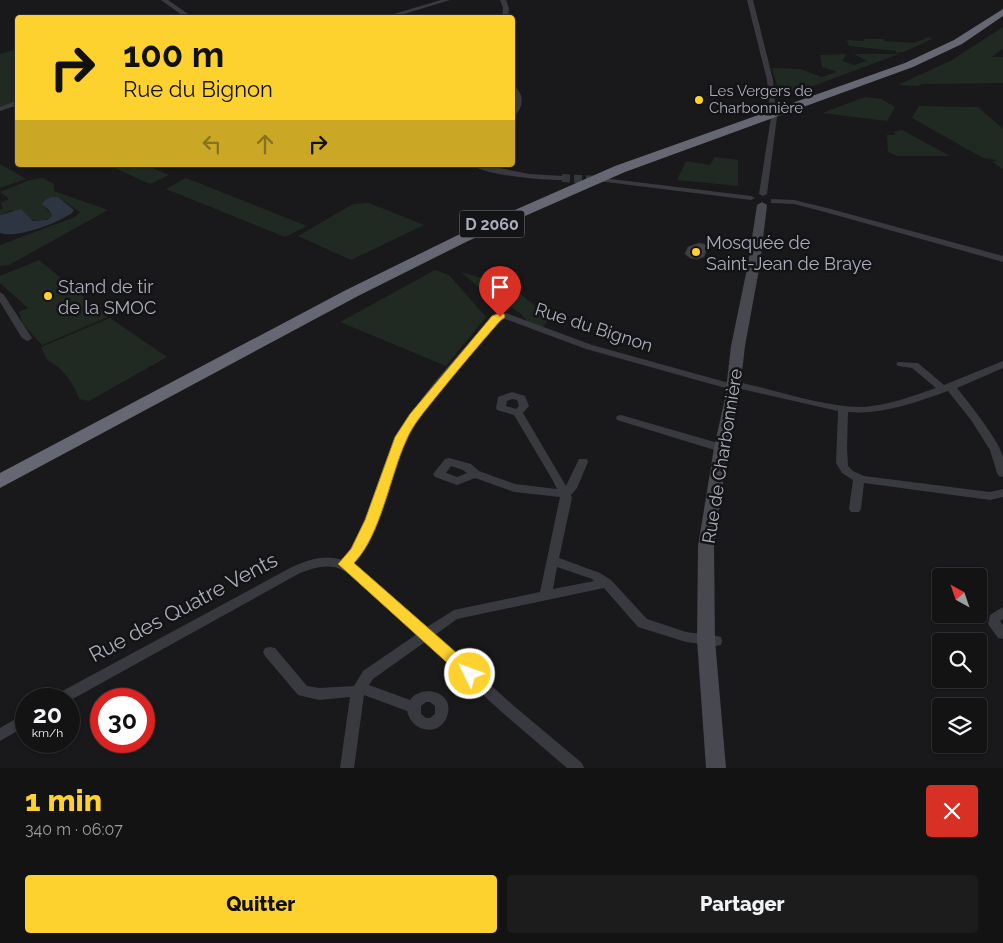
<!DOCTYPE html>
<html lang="fr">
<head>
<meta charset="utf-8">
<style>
  :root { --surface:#131314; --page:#1c1c1d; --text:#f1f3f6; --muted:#9d9ea0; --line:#323234; --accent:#fdd22f }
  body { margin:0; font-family:Raleway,sans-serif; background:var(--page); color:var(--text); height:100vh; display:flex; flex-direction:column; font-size:19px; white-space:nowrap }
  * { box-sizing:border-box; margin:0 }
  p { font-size:16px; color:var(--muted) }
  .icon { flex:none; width:28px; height:28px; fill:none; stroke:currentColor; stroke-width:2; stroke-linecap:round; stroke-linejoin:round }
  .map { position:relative; height:768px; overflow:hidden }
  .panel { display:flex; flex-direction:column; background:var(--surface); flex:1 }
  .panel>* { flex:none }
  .guide { position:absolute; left:15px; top:15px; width:500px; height:152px; border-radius:5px; box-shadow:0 1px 4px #0004,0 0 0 1px var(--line); background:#fdd22f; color:#111; overflow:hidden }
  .needle { width:32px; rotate:320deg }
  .buttons { position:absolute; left:932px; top:568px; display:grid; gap:10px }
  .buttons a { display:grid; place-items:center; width:55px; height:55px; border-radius:5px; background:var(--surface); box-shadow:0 1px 4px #0004,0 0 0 1px var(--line); font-size:25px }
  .speed { position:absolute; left:15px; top:688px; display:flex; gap:10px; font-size:25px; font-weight:700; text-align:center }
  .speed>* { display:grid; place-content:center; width:65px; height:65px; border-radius:50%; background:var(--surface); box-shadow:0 1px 4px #0004,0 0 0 1px var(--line); line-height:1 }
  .speed small { font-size:12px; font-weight:400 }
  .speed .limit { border:8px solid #d22; background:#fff; color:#111 }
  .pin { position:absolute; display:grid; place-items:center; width:42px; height:42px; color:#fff; margin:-51px -21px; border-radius:50% 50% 50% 0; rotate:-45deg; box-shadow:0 0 5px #0007 }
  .pin .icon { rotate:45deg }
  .me { position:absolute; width:55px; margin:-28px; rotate:312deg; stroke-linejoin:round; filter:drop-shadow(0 0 4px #0008) }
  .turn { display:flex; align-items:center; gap:18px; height:105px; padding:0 25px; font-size:22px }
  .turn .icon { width:65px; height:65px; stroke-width:2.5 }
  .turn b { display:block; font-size:35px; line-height:42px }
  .lanes { display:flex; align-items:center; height:48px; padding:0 25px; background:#0003; justify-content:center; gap:25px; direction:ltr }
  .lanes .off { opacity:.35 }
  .round { display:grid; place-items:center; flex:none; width:52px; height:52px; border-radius:5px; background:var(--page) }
  .summary { display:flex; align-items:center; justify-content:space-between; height:85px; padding:0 25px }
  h1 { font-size:30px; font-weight:800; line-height:38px; color:var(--accent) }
  .button { display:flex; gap:10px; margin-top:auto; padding:10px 25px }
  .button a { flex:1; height:58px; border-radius:5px; background:var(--accent); color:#111; font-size:20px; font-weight:800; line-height:58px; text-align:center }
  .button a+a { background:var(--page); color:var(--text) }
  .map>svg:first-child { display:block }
  .green { fill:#202a22 }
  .water { fill:#2d3640 }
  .building { fill:#404145; stroke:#333237 }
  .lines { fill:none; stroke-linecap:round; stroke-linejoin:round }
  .street-tunnel { stroke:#36373b; stroke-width:8; stroke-dasharray:8 4; stroke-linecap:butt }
  .street { fill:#393a40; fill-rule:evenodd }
  .secondary { fill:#474850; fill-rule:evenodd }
  .highway { fill:#656772; fill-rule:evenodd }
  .route { fill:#fdd22f; stroke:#a4881f }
  .poi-dot { fill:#fdd22f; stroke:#141416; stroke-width:2 }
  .labels { text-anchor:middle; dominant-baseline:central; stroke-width:5; stroke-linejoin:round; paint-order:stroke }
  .far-poi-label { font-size:15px; fill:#aaadbb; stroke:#141416; text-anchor:start }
  .shield { fill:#141416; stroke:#7d7f8a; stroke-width:1 }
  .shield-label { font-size:16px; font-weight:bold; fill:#aaadbb }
  .poi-label { font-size:18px; fill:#aaadbb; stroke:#141416; text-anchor:start }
  .street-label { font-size:18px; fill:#aaadbb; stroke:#141416 }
  .near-street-label { font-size:21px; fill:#aaadbb; stroke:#141416 }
</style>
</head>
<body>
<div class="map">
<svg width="1003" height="768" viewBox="0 0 1003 768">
  <rect width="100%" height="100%" fill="#19191b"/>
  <g class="green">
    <path d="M 1003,27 L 1003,48 L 992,57 L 1003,57 L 1003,83 L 922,84 L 918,86 L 898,85 L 952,60 Z"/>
    <path d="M 929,37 L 932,39 L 904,52 L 896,53 L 896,51 L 849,46 L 847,40 L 863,41 L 865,39 L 884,39 L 884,41 L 914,43 Z"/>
    <path d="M 13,50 L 17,52 L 17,100 L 0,107 L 0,54 Z"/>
    <path d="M 847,54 L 842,61 L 854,65 L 867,61 L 854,54 L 899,54 L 797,92 L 778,89 L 772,68 L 800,69 L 822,77 L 837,72 L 822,67 L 820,55 Z"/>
    <path d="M 865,97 L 881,99 L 895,107 L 887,121 L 822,113 Z"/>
    <path d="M 919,106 L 978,107 L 1003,129 L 1003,169 L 992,162 L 997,160 L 983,158 L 912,118 Z"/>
    <path d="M 902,130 L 950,156 L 898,156 L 888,152 L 887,135 L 895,135 L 894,132 Z"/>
    <path d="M 715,157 L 738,160 L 738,186 L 677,180 L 686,161 L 710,165 Z"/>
    <path d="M 0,164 L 26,179 L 0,188 Z"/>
    <path d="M 108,165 L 146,165 L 169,175 L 150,184 Z"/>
    <path d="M 43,178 L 54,184 L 54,191 L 108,210 L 9,265 L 0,266 L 0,245 L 75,217 L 80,212 L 58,197 L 42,203 L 52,216 C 38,227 25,216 11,210 L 0,215 L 0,210 L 3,208 L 1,203 L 9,199 L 0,192 L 30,180 Z"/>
    <path d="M 186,178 L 307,226 L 285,237 L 166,189 Z"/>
    <path d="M 369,203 L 424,225 L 351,260 L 298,236 L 353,204 Z"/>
    <path d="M 39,260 L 108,317 L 42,345 L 23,324 L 19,312 L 28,308 L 0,283 L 0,276 Z"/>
    <path d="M 435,270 L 449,275 L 486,317 L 446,366 L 340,322 Z"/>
    <path d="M 461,272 L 512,287 L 550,318 L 543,327 L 528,322 L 521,314 L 511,307 L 499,305 Z"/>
    <path d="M 110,318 L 167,357 L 89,401 L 79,399 C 74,383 62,367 47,360 L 41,347 Z"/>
  </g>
  <path class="water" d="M 51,197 L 58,197 L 74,210 L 72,213 C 58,223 16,239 0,233 L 0,215 L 21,209 L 33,221 L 47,220 L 52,216 L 49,210 L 42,204 L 45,200 Z"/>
  <path class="building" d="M 699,243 L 708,245 L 704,257 L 697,259 L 690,258 L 685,254 L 688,247 Z"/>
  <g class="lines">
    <path class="street-tunnel" d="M 562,178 L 599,180"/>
    <g class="street">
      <path d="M 161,0 L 168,0 L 194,18 L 186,18 Z"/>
      <path d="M 441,0 L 450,0 L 391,18 L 380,18 Z"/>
      <path d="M 500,0 L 506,0 L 509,8 L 508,18 L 502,18 L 503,8 Z"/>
      <path d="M 747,0 L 753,0 L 773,80 L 775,103 L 772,105 L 769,103 L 767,80 Z"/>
      <path d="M 512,85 C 526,93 524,109 512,118 L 512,110 L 516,101 L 512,91 Z"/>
      <path d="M 18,100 L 18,105 L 0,111 L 0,107 Z"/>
      <path d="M 774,115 L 777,117 L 767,194 L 763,196 L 759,194 L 771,117 Z"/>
      <path d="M 472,165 L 485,165 L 529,174 L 562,176 L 566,178 L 562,180 C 542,180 488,176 472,165 Z"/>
      <path d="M 603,178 L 751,196 L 755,198 L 751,200 L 606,182 L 603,182 Z"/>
      <path d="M 771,199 L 794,200 L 827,208 L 1003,256 L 1003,262 L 825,212 L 794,204 L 771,203 Z"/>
      <path d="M 0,292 L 4,295 L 32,338 L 30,340 L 27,341 L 22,338 L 0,302 Z"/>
      <path d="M 506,313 L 592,345 L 729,383 L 733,381 C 773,389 821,407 861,407 C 886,406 913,396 936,388 L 912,368 L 898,366 L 896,364 L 898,362 L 918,363 L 944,385 L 1003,361 L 1003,368 L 957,388 C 968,402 999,440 1003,457 C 1003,463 1003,471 1003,477 L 999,476 L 997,473 L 990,450 L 971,420 L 948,391 C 917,402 882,415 848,412 L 847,448 L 848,466 L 853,471 L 864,476 L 990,492 L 1003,489 L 1003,497 L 990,500 L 864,483 L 861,509 L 859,512 L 851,512 L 849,509 L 853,480 L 842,473 L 836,463 L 838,411 L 737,388 L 733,390 L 729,389 L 586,349 L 505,319 L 499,320 C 466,358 428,395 405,441 C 386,482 381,528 352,564 L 362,570 L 427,627 L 454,610 L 540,592 L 560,497 L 514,492 L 475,478 L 457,485 L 435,477 L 433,474 L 445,459 L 449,458 L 471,464 L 479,471 L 515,484 L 557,489 L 552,479 L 514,415 L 497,410 L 496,408 L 498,397 L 512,392 L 525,396 L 529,406 L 523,413 L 566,486 L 579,459 L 587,459 L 588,462 L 577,488 L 571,495 L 572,498 L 559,558 L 600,573 L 611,580 L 647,619 L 686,632 L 716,636 L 721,637 L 722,641 L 721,645 L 716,646 L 686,642 L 638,627 L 604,588 L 457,619 L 435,635 L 514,706 L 582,763 L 584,768 L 567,768 L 504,714 L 425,642 L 373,679 L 369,685 L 410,700 C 421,684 453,691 448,713 C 443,737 412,734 407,711 L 364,695 L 354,768 L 340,768 L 350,697 L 319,700 L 298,695 L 265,656 L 263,652 L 265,648 L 270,647 L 275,648 L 307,686 L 319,688 L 354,686 L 363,671 L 417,634 C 400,619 354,570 334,567 C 322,565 311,569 300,573 L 69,701 L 69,699 L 53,699 L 55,695 L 292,567 C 308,560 324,554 342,560 C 371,524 375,478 396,439 C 421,392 459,355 493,316 ZM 512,399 L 517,400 L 519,406 L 516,409 L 506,406 L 507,401 ZM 451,466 L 463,470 L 467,473 L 457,477 L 446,473 ZM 557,567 L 592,579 L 594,581 L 553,589 ZM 426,702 L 430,702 L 435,706 L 435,714 L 430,718 L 426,718 L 421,714 L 421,706 Z"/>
      <path d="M 621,415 L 725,445 L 726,448 L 721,452 L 617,420 L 616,418 L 617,416 Z"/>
      <path d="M 1003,607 L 1003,619 L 1000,621 L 1003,625 L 1003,639 L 998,638 L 988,624 L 990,615 Z"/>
      <path d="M 26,713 L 26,726 L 0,741 L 0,728 Z"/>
    </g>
    <path class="secondary" d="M 762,202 L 767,205 L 760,264 L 745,346 L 739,398 L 728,448 L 714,546 L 715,640 L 726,768 L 706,768 L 697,640 L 698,546 L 714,448 L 725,398 L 731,346 L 748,264 L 757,205 Z"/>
    <path class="highway" d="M 1003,9 L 1003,16 L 962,44 L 913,67 L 625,172 L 468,241 L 358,296 L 0,488 L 0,473 L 346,290 L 458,235 L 615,166 L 905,63 L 954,40 Z"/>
  </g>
  <path class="route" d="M 500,313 L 504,314 L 505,317 L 500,321 C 478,346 457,371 436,397 C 425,411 413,424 406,441 C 390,476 381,535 354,563 L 475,669 L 477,674 L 475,678 L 470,680 L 464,678 L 338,564 L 351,549 L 365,520 L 395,437 L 410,414 L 492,316 Z"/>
  <g class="poi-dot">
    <circle cx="699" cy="100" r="5"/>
    <circle cx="696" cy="252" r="5"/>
    <circle cx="48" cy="296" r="5"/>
  </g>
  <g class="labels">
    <g class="far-poi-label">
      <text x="709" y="91">Les Vergers de<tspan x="709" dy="17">Charbonnière</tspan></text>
    </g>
    <rect class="shield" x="459.5" y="210.5" width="65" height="27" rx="4"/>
    <g class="shield-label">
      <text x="492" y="224">D 2060</text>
    </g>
    <g class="poi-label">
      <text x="706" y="242">Mosquée de<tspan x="706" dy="21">Saint-Jean de Braye</tspan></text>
      <text x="58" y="286">Stand de tir<tspan x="58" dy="21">de la SMOC</tspan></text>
    </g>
    <g class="street-label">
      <text transform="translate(594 327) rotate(18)">Rue du Bignon</text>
      <text transform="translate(722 456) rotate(-81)">Rue de Charbonnière</text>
    </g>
    <g class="near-street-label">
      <text transform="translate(183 607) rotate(-28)">Rue des Quatre Vents</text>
    </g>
  </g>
</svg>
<div class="buttons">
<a><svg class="needle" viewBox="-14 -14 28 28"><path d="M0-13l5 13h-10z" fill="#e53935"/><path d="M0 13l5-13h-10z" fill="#9d9ea0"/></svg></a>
<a><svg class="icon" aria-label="search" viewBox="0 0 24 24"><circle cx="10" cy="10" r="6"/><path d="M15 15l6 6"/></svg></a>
<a><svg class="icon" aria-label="layers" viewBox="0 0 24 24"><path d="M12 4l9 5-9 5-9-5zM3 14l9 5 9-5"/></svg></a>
</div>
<div class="speed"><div>20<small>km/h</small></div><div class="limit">30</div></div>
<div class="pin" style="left:500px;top:317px;background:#d93025"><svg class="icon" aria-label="arrive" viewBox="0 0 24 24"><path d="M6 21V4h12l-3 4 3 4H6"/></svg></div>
<svg class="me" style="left:470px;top:674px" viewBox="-20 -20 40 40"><circle r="17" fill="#fdd22f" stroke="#fff" stroke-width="3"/><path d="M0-11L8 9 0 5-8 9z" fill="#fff"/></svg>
<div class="guide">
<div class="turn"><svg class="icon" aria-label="right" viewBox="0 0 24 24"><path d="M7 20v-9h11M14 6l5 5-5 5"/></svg><div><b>100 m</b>Rue du Bignon</div></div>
<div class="lanes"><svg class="icon off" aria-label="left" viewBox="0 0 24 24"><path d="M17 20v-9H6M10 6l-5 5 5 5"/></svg><svg class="icon off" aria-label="ahead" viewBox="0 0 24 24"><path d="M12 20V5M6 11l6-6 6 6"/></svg><svg class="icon" aria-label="right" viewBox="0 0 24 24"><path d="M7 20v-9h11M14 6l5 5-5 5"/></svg></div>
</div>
</div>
<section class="panel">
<div class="summary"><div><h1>1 min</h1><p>340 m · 06:07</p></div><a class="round" style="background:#d93025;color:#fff"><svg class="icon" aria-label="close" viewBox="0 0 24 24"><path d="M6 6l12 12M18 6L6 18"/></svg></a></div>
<div class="button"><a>Quitter</a><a>Partager</a></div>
</section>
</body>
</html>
